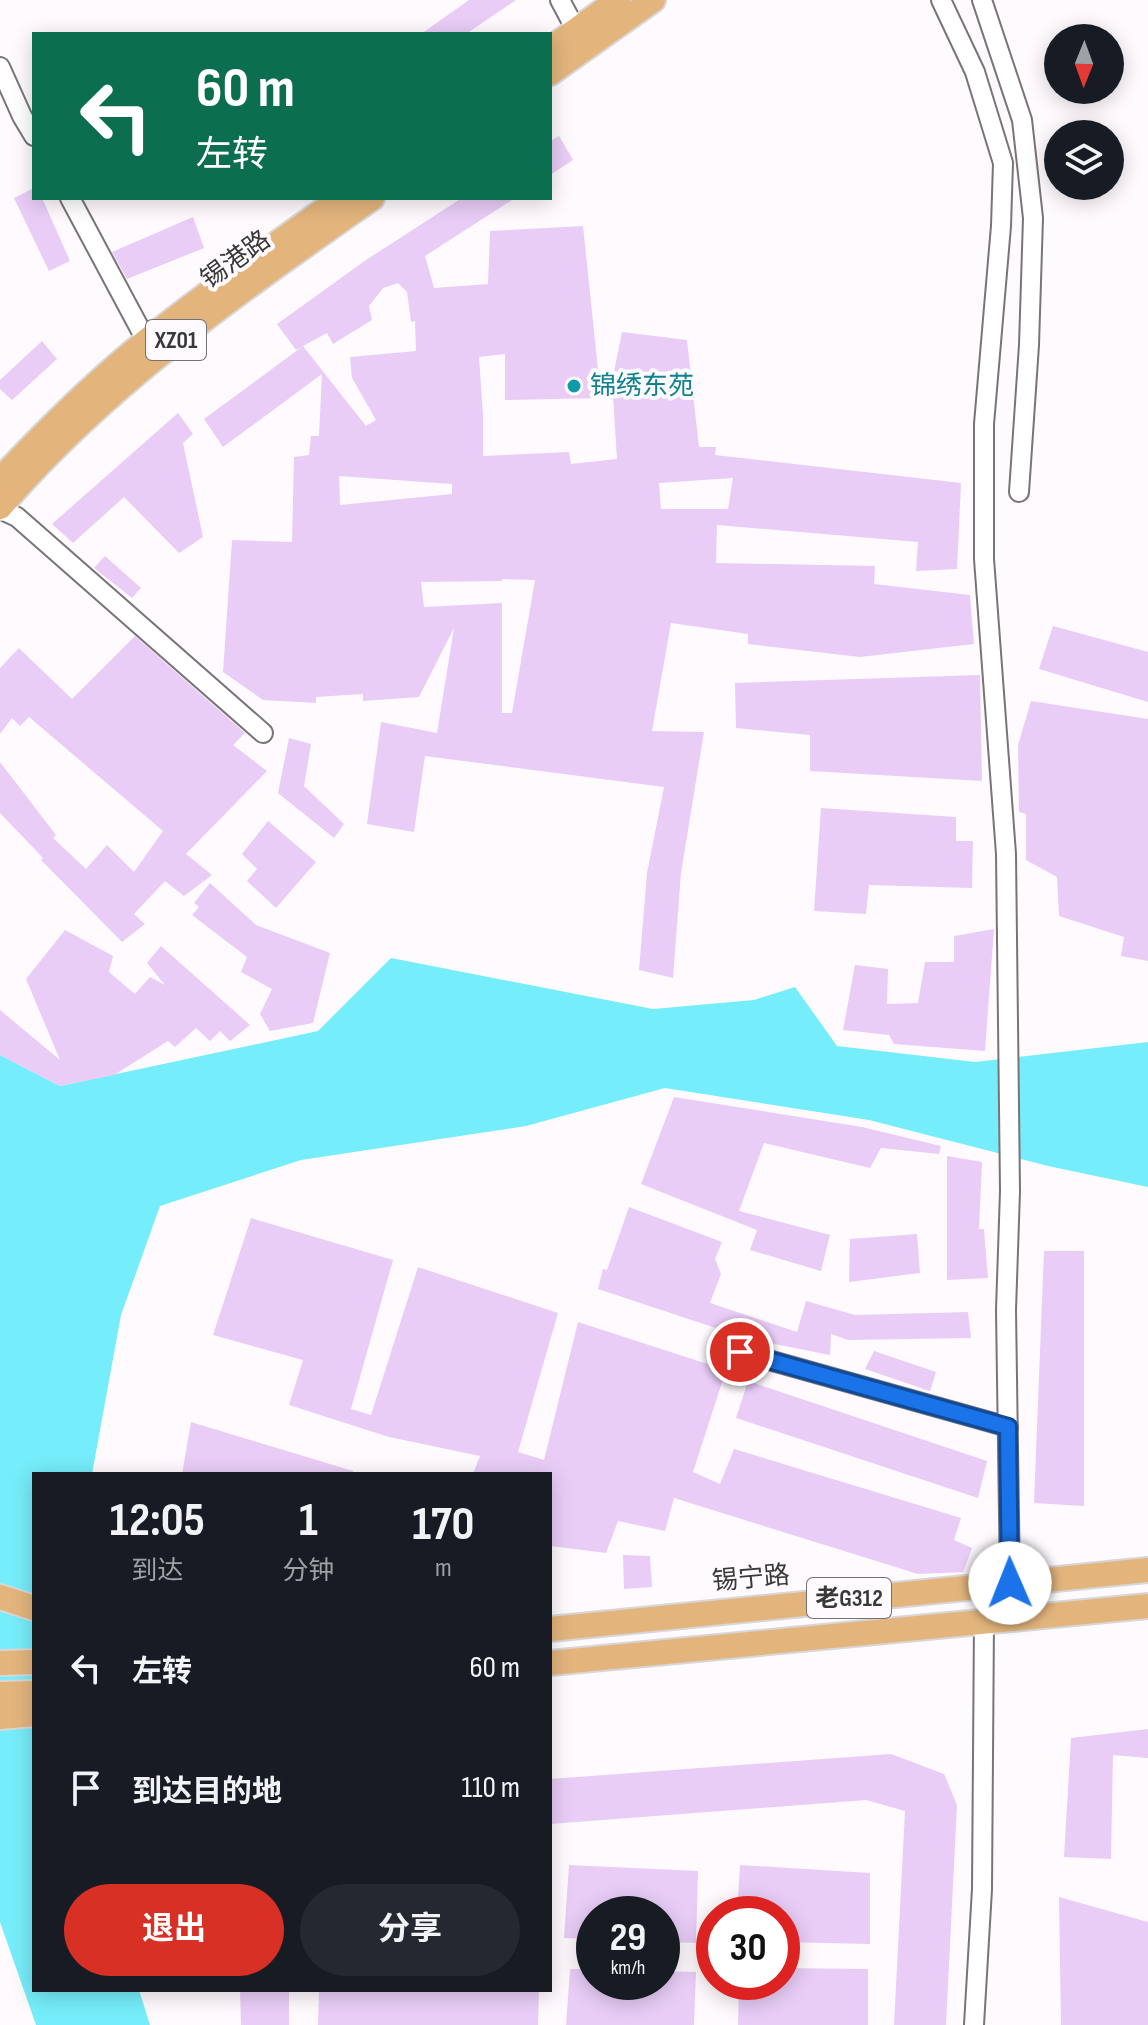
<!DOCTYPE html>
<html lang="zh">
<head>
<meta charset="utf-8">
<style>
  :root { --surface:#171b24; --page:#242831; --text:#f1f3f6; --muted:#9ea1a6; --accent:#d93025 }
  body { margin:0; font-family:"Sofia Sans Condensed","Noto Sans SC",sans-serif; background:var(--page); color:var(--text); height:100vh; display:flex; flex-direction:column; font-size:30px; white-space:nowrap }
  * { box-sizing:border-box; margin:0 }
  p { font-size:26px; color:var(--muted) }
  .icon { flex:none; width:44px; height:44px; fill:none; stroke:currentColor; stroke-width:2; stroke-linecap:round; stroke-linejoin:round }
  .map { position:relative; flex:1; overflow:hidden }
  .details { position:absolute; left:32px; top:1472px; width:520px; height:520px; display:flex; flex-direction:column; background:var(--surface); border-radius:0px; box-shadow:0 4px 20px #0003 }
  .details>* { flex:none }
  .hud { position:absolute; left:32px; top:32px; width:520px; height:168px; border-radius:0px; box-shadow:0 4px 20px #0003; background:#0b6e4f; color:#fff; overflow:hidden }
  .needle { width:52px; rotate:181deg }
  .controls { position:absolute; left:1044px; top:24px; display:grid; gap:16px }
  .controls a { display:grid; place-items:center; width:80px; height:80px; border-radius:50%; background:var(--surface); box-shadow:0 4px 20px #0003; font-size:40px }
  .speed { position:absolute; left:576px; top:1896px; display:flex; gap:16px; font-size:40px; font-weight:700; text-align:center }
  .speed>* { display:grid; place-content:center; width:104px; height:104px; border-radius:50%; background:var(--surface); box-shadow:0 4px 20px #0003; line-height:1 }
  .speed small { font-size:20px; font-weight:400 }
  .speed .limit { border:12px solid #d22; background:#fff; color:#111 }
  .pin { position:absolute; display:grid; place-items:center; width:68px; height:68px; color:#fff; margin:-34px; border:4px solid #fff; border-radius:50%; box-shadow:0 2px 8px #0007 }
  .me { position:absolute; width:88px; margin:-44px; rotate:359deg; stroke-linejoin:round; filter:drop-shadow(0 0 6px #0008) }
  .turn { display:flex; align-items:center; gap:28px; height:168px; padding:0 32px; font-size:36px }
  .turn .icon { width:104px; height:104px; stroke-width:2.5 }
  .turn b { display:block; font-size:56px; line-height:68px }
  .eta { display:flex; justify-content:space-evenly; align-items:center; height:136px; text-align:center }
  .eta b { font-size:48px; font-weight:700; line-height:56px }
  .button { display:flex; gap:16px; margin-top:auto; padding:16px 32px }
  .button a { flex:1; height:92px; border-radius:48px; background:var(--accent); color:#fff; font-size:32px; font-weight:700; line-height:92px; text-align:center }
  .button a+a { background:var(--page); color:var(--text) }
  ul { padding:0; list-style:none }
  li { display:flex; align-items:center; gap:24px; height:120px; padding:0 32px }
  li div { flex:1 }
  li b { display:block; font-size:30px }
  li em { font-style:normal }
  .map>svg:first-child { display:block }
  .water { fill:#76edfa }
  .building { fill:#e9cdf7; fill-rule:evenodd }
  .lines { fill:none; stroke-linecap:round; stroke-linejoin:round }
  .minor-casing { stroke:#797478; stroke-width:22 }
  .major-casing { stroke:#d8d7d7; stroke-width:28 }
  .minor { stroke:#fff; stroke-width:18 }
  .major { stroke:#e3b57d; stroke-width:24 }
  .route-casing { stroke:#114b97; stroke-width:20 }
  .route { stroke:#1a73e8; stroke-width:14 }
  .culture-dot { fill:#0f9aa8; stroke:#fefafe; stroke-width:3 }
  .labels { text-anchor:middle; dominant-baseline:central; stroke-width:8; stroke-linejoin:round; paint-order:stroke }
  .shield { fill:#fefafe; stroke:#757274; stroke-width:2 }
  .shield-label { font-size:24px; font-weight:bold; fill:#3a3839 }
  .street-label { font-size:26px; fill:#3a3839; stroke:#fefafe }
  .culture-label { font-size:26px; fill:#0d838f; stroke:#fefafe; text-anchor:start }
</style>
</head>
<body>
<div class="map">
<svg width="1148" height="2025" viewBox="0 0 1148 2025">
  <rect width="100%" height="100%" fill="#fefafe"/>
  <path class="water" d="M 391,958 L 653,1009 L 754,1000 L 795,987 L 837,1046 L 975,1062 L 1148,1042 L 1148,1187 L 1048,1166 L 869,1120 L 665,1088 L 526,1126 L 301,1160 L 160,1206 L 121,1315 L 92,1474 L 34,1474 L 34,1990 L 139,1990 L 150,2025 L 36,2025 L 0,1922 L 0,1055 L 60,1086 L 318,1031 Z"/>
  <g class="building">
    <path d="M 469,0 L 516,0 L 466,34 L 421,34 Z"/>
    <path d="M 559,136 L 573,160 L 550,175 L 550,141 Z"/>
    <path d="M 34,188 L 34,198 L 42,198 L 70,261 L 49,271 L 14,198 Z"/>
    <path d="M 462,198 L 515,198 L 425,256 L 434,288 L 488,284 L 490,231 L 583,226 L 601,398 L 505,400 L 505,354 L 479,357 L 483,415 L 483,456 L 569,452 L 571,464 L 617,459 L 613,397 L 609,397 L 622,332 L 687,340 L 699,447 L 716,447 L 715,455 L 961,483 L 957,569 L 916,571 L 918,542 L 717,525 L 716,563 L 875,566 L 874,584 L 970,595 L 974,644 L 860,657 L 748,644 L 748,634 L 671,623 L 652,731 L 704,732 L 681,873 L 673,978 L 639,970 L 647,873 L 664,787 L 425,756 L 414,832 L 367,824 L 381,722 L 437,733 L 454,628 L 419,697 L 363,701 L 363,694 L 316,697 L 316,703 L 263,700 L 223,672 L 232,540 L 292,542 L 294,457 L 309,455 L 311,436 L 319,436 L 322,374 L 223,447 L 204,419 L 303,346 L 296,350 L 277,324 L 366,260 ZM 398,283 L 407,292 L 411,322 L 415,321 L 416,351 L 350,357 L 352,378 L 376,420 L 366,426 L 303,346 L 327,333 L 333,344 L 372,320 L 369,306 L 383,288 ZM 339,476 L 452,484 L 452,494 L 340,505 ZM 733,478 L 728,509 L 661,509 L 659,483 ZM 502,579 L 535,580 L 512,713 L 502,713 L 502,603 L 424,607 L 421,582 L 502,581 Z"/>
    <path d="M 193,217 L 204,248 L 127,279 L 112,252 Z"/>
    <path d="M 42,341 L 57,359 L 12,400 L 0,389 L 0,380 Z"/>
    <path d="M 178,413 L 193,434 L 183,443 L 203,537 L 179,553 L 124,497 L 73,543 L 52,524 Z"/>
    <path d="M 105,556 L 141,588 L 132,598 L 94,568 Z"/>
    <path d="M 1053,626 L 1148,652 L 1148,702 L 1039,669 Z"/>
    <path d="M 135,636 L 245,733 L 233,745 L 267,771 L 186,854 L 212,875 L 184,896 L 165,881 L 134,914 L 145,924 L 122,942 L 41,860 L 43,858 L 0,813 L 0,762 L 56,835 L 53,838 L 86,869 L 107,845 L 134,872 L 163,831 L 29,717 L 20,726 L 12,718 L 0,734 L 0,668 L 19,648 L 72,699 Z"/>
    <path d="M 980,675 L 982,781 L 810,771 L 810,735 L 736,728 L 735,683 Z"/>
    <path d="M 1031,701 L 1148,719 L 1148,961 L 1121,956 L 1124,937 L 1059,916 L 1057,877 L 1026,860 L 1026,814 L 1019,812 L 1018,745 Z"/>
    <path d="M 289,738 L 311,744 L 304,786 L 344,824 L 334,838 L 278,793 Z"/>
    <path d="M 821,808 L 956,817 L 956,841 L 973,841 L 972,888 L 869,885 L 866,914 L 814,911 Z"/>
    <path d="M 268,821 L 316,862 L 276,908 L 247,881 L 257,869 L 242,854 Z"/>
    <path d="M 210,883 L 256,925 L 330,953 L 313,1023 L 270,1031 L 260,1014 L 272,989 L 241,972 L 247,957 L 192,915 L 199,907 L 194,903 Z"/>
    <path d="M 994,929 L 985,1051 L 894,1044 L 889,1035 L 843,1030 L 855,965 L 888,969 L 887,1004 L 918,1003 L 925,962 L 954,962 L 954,936 Z"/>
    <path d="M 65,930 L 113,956 L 109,972 L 135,994 L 150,977 L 165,985 L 147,963 L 161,946 L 250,1025 L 230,1041 L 220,1031 L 210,1041 L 196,1028 L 175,1047 L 168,1041 L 114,1075 L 60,1086 L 0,1055 L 0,1010 L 60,1060 L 26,979 Z"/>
    <path d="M 674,1097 L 862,1127 L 941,1146 L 939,1154 L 881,1148 L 870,1168 L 764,1143 L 739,1211 L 830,1235 L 821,1271 L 750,1250 L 757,1230 L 641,1184 Z"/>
    <path d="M 947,1156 L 982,1162 L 979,1229 L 984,1229 L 988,1278 L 947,1280 Z"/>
    <path d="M 629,1207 L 722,1242 L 715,1259 L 721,1274 L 710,1303 L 797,1332 L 806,1301 L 855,1315 L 968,1312 L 971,1338 L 848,1340 L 831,1334 L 830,1355 L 749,1339 L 598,1289 L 603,1269 L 607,1270 Z"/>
    <path d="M 251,1218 L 393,1260 L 351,1409 L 371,1415 L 418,1267 L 558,1313 L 518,1452 L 544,1460 L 578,1322 L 726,1370 L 693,1472 L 720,1484 L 734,1449 L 961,1518 L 954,1540 L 972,1548 L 963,1572 L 918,1574 L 674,1498 L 665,1531 L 618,1521 L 606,1553 L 550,1546 L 550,1474 L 473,1474 L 480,1456 L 389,1437 L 289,1405 L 303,1360 L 213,1335 Z"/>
    <path d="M 917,1234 L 920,1273 L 849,1282 L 850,1239 Z"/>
    <path d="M 1044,1251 L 1084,1251 L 1084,1506 L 1034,1503 Z"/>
    <path d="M 874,1351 L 936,1372 L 930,1391 L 865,1369 Z"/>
    <path d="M 748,1381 L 987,1461 L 978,1498 L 736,1418 Z"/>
    <path d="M 191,1422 L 353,1471 L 353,1474 L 182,1474 Z"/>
    <path d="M 623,1555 L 650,1556 L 652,1587 L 624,1589 Z"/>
    <path d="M 1148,1729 L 1148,1758 L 1113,1755 L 1111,1859 L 1064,1857 L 1071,1738 Z"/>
    <path d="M 891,1754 L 944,1774 L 957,1805 L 946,2025 L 894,2025 L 905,1811 L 866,1800 L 550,1824 L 550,1779 Z"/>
    <path d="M 569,1865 L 698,1871 L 696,1943 L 662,1942 L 662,1914 L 594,1914 L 594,1939 L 564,1938 Z"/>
    <path d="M 740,1865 L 870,1873 L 870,1944 L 782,1942 L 782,1914 L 737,1914 Z"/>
    <path d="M 1059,1897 L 1148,1922 L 1148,2025 L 1061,2025 Z"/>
    <path d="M 782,1968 L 868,1969 L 868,2025 L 738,2025 L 739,1982 L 782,1982 Z"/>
    <path d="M 570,1969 L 594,1969 L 594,1982 L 662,1982 L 662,1971 L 696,1972 L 694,2025 L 566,2025 Z"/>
    <path d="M 240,1990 L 289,1990 L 289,2025 L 241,2025 Z"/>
    <path d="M 319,1990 L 539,1990 L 538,2025 L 318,2025 Z"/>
  </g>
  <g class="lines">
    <g class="minor-casing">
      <g id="minor">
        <path d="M 560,0 L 576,30"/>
        <path d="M 941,0 L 975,72 L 1003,163 L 1001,226 L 984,424 L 984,559 L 1006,854 L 1010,1191 L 1006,1310 L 1010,1583"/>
        <path d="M 982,0 L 1022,120 L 1033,218 L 1029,345 L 1019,492"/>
        <path d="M 0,67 L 22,116 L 34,136"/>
        <path d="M 70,198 L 147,342"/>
        <path d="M 0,509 L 17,517 L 263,733"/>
        <path d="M 740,1352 L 1008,1427"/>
        <path d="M 974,2025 L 982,1889 L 984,1621"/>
      </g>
    </g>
    <g class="major-casing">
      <g id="major">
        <path d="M 550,49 L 618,0"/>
        <path d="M 550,73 L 653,0"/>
        <path d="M 0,480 C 42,435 86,391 133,352 C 200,297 271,248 341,198"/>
        <path d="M 0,507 C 106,383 240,291 372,198"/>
        <path d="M 0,1597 L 34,1608"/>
        <path d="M 550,1629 L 1148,1570"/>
        <path d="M 0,1663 L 34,1662"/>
        <path d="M 550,1663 L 1148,1606"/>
        <path d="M 0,1694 L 34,1693"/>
        <path d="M 0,1717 L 34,1714"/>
      </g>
    </g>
    <use href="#minor" class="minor"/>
    <use href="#major" class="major"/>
  </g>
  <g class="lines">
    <g class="route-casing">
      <path id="route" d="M 740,1352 L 1008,1427 L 1010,1583"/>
    </g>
    <use href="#route" class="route"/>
  </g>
  <circle class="culture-dot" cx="574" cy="386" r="8"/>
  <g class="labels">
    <g class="shield">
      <rect x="146" y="320" width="60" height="40" rx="6"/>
      <rect x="807" y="1578" width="84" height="40" rx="6"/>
    </g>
    <g class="shield-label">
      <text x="176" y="340">XZ01</text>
      <text x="849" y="1598">老G312</text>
    </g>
    <g class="street-label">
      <text transform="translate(236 260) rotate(-36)">锡港路</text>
      <text transform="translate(751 1579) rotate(-5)">锡宁路</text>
    </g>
    <g class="culture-label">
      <text x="590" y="386">锦绣东苑</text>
    </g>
  </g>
</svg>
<div class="controls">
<a><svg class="needle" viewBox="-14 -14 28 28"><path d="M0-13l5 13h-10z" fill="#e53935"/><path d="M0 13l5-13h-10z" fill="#9ea1a6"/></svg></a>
<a><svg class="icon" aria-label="layers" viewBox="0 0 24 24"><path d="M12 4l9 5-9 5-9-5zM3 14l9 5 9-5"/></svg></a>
</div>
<div class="speed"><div>29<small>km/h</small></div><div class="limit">30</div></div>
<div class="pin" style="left:740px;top:1352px;background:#d93025"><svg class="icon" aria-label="arrive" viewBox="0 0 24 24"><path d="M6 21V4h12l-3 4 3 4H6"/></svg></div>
<svg class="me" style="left:1010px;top:1583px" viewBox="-20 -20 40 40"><circle r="19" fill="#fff"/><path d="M0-13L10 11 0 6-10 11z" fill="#1a73e8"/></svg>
<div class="hud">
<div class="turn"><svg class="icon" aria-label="left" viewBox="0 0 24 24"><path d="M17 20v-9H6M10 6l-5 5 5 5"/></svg><div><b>60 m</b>左转</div></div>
</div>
<section class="details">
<div class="eta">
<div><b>12:05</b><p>到达</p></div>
<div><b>1</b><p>分钟</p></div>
<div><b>170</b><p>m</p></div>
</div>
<ul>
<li><svg class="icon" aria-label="left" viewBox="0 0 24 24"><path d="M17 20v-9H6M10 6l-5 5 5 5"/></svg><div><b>左转</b></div><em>60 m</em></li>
<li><svg class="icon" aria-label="arrive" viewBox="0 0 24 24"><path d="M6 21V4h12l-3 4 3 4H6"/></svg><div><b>到达目的地</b></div><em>110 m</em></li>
</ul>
<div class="button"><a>退出</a><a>分享</a></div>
</section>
</div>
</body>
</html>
